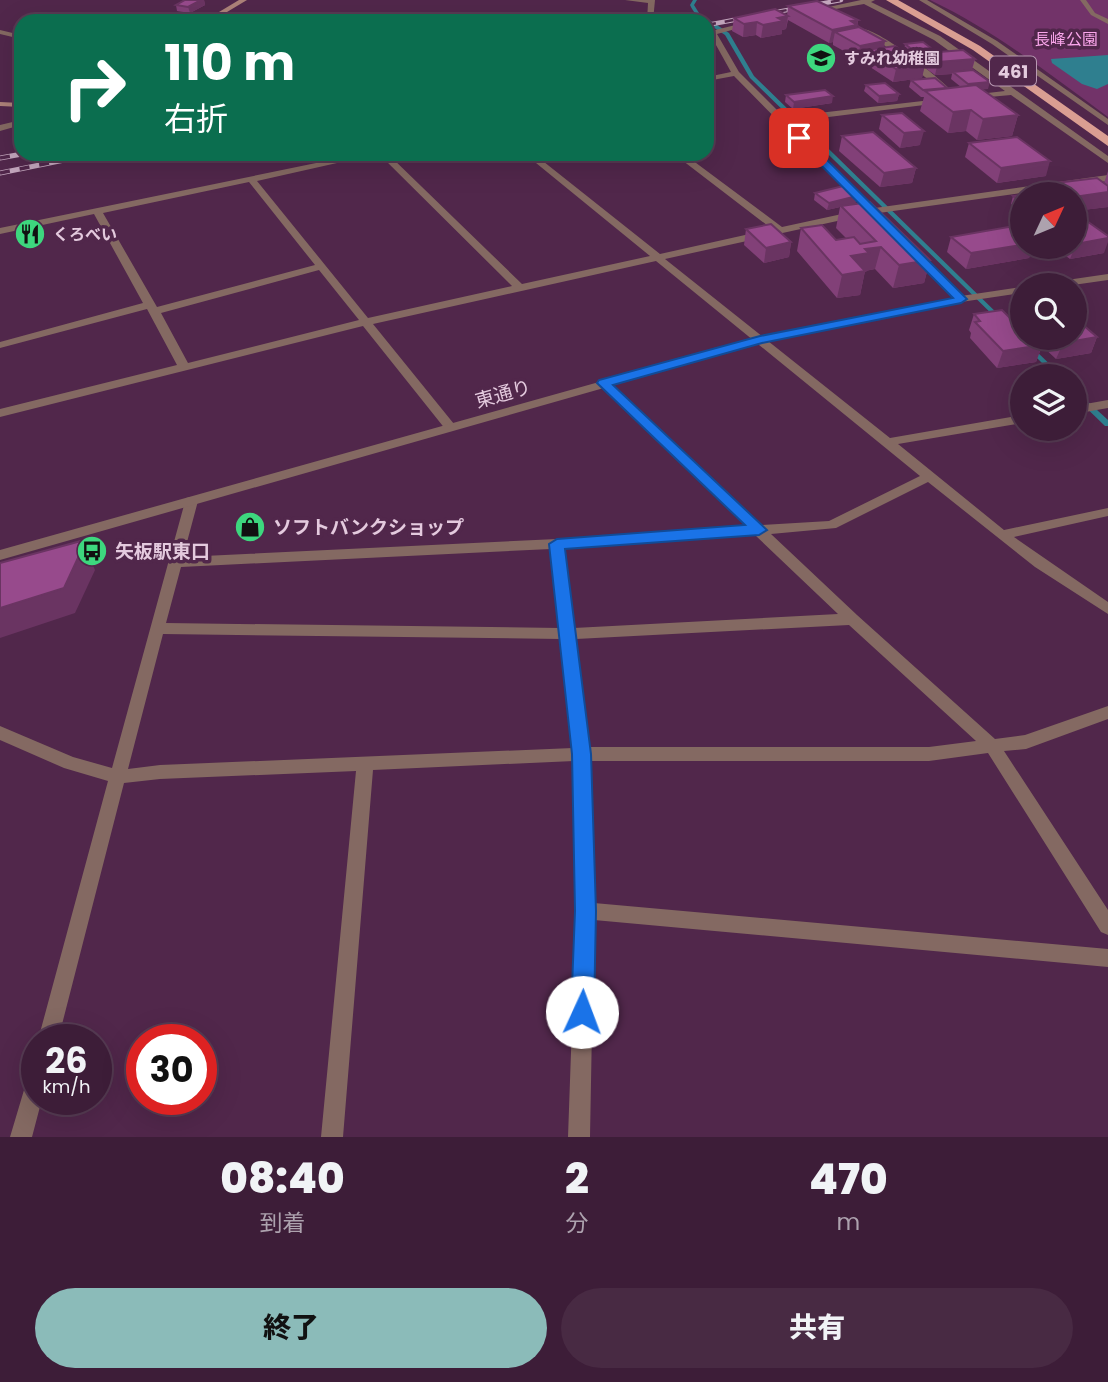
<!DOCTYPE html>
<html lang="ja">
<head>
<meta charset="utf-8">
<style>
  :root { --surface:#3d1d38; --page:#482a43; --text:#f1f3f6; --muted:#ada2ae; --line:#563b53; --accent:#8bbbb9 }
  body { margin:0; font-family:Poppins,"Noto Sans JP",sans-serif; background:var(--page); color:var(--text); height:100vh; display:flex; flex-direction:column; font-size:26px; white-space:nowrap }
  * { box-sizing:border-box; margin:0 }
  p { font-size:23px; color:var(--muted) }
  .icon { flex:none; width:38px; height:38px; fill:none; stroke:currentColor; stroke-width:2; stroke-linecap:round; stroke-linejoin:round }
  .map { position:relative; height:1137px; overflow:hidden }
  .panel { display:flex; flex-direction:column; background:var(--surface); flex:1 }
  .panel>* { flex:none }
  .banner { position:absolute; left:14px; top:14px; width:700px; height:147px; border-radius:21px; box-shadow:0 7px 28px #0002,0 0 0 2px var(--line); background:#0b6e4f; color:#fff; overflow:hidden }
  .needle { width:46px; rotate:46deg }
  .tools { position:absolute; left:1010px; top:182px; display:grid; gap:14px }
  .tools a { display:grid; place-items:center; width:77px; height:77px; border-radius:50%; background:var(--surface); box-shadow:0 7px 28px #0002,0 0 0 2px var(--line); font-size:35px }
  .speed { position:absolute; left:21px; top:1024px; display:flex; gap:14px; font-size:35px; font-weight:700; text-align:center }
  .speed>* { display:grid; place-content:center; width:91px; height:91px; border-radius:50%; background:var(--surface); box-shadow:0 7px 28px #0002,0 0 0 2px var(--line); line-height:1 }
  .speed small { font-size:18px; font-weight:400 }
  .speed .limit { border:10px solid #d22; background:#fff; color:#111 }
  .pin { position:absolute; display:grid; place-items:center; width:60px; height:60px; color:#fff; margin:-30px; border-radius:14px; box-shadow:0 4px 10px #0006 }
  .me { position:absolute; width:77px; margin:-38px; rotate:2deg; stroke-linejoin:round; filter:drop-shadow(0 0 5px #0008) }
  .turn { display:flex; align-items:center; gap:24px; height:147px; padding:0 35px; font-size:32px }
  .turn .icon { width:91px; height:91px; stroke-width:2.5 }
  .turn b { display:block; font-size:49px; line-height:60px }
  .eta { display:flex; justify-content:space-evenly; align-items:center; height:119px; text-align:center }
  .eta b { font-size:42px; font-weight:800; line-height:49px }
  .button { display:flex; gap:14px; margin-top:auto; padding:14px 35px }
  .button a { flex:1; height:80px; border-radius:42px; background:var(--accent); color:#111; font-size:28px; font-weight:800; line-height:80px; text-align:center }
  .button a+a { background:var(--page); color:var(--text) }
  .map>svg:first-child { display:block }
  .green { fill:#723369 }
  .water { fill:#2f7f8f }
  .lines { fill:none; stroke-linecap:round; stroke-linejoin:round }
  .stream { fill:#2f7f8f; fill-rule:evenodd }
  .pedestrian { fill:#846962; fill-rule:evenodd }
  .minor { fill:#846962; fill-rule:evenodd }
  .tertiary { fill:#846962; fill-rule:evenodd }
  .secondary { fill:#ad8279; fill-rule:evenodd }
  .trunk { fill:#da9e92; fill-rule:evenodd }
  .rail-far1-casing { stroke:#c3a6bd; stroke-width:4.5 }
  .rail-casing { stroke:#c3a6bd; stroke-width:5 }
  .rail-far1 { stroke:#51274b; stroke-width:2.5; stroke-dasharray:9; stroke-linecap:butt }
  .rail { stroke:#51274b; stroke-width:3.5; stroke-dasharray:10; stroke-linecap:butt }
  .wall { fill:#824078 }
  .shaded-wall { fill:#6a3462 }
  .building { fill:#974a8c; stroke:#6a3462; stroke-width:2 }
  .route { fill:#1a73e8; stroke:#114b97; stroke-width:2 }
  .labels { text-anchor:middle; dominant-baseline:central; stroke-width:7; stroke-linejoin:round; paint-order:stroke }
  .far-park-label { font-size:16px; fill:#faa6eb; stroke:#51274b }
  .far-poi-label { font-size:16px; font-weight:bold; fill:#e4cade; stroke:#51274b; text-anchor:start }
  .shield { fill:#51274b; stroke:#b899b2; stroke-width:2 }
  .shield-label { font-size:18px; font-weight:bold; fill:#e4cade }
  .street-label { font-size:19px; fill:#e4cade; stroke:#51274b }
  .poi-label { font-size:19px; font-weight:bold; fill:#e4cade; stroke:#51274b; text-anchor:start }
</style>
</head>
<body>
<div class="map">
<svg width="1108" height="1137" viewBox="0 0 1108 1137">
  <rect width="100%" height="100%" fill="#51274b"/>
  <path class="green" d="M 930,0 L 1108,0 L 1108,117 C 1051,75 995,31 930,0 Z"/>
  <path class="water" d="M 1108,55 L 1108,84 L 1097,89 L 1082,84 L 1052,63 L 1051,59 Z"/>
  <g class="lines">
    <g class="stream">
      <path d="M 693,0 L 697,0 L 694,5 L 699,13 L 729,33 L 754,76 L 1003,319 L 1003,321 L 999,321 L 750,78 L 725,35 L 707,23 L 707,21 C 698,19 694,13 690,5 Z"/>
      <path d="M 1031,347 L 1033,348 L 1062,376 L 1055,376 L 1028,349 Z"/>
      <path d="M 1074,389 L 1108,420 L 1108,426 L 1105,426 L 1074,396 Z"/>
    </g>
    <path class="pedestrian" d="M 1080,0 L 1086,0 L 1095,13 L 1108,19 L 1108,24 L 1091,15 Z"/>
    <g class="minor">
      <path d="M 625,0 L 655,0 L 653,21 L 647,21 L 648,3 Z"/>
      <path d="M 861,0 L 875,0 L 871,2 L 940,36 L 1108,156 L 1108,163 L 1011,95 L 967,99 L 966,97 L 970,95 L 1005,91 L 934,40 L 864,4 L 813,13 L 810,11 Z"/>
      <path d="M 919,0 L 927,0 L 997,41 L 1108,119 L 1108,125 L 992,44 Z"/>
      <path d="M 472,12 L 470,15 L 378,20 L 375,18 L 378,16 Z"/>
      <path d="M 752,21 L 754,24 L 717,34 L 739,72 L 784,117 L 940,99 L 944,101 L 940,103 L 789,122 L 875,208 L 1108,175 L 1108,181 L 879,213 L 875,217 L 870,214 L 860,216 L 665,259 L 890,438 L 1022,415 L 1022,423 L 898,444 L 1004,530 L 1108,508 L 1108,516 L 1014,537 L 1108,602 L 1108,614 L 1035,567 L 928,482 L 836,528 L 771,534 L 857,615 L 995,739 L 1025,735 L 1108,706 L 1108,719 L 1026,749 L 1004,751 L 1108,910 L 1108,935 L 1101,932 L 988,753 L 929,761 L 590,761 L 594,903 L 1108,949 L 1108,967 L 594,920 L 590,1137 L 568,1137 L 576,911 L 574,761 L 373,770 L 343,1137 L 321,1137 L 356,771 L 160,779 L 124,783 L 58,1040 L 38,1040 L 108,781 L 64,768 L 0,740 L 0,726 L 73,757 L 112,768 L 186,498 L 191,497 L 198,501 L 183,557 L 557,539 L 746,526 L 600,385 L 600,381 L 608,381 L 762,525 L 829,521 L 920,476 L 656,261 L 373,324 L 454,424 L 456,427 L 450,431 L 446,430 L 363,326 L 0,417 L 0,409 L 177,365 L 147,309 L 0,348 L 0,342 L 143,303 L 94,214 L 0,234 L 0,228 L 360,154 L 377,154 L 257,181 L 368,318 L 512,286 L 379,154 L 388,154 L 522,284 L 650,256 L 525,154 L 534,154 L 660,254 L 772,229 L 674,154 L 684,154 L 782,227 L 865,209 L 734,76 L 707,81 L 707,77 L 731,72 L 711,36 L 707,36 L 707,32 ZM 249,182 L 315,265 L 157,307 L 103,213 ZM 319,270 L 359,320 L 188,363 L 161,313 ZM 755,535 L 838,614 L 574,628 L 564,548 ZM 551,549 L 560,628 L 166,623 L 181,567 ZM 849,625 L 976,741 L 929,747 L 589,747 L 576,639 ZM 163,634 L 561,639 L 573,748 L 160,765 L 128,769 Z"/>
      <path d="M 859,28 C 880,29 934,74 950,89 L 943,91 L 880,42 L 859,32 Z"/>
      <path d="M 0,30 L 21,35 L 21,39 L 0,34 Z"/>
      <path d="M 917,252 L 921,253 L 965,297 L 965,301 L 957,301 L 913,257 L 912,255 Z"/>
      <path d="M 1108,400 L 1108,408 L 1074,414 L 1074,406 Z"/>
      <path d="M 37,1070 L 37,1099 L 42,1099 L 32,1137 L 10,1137 L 27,1080 L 30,1073 Z"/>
    </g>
    <g class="tertiary">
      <path d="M 21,120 L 21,125 L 0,131 L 0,125 Z"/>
      <path d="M 1108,274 L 1108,280 L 1073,285 L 1048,285 L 1053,282 Z"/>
      <path d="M 1022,287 L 1022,293 L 961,302 L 762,343 L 0,560 L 0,550 L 756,338 L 961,296 Z"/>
    </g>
    <g class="secondary">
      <path d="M 239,0 L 247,0 L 212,21 L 204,21 Z"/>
      <path d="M 0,102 L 21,103 L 21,107 L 0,106 Z"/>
    </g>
    <path class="trunk" d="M 886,0 L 898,0 L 980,46 L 1108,136 L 1108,146 L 973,50 Z"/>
    <g class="rail-far1-casing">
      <path id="rail-far1" d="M 707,25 L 841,0"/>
    </g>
    <g class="rail-casing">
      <g id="rail">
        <path d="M 0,158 L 22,154"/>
        <path d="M 0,173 L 94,154"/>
      </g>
    </g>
    <use href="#rail-far1" class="rail-far1"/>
    <use href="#rail" class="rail"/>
  </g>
  <g class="wall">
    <path d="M 185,0 L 204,0 L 205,5 L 190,13 L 177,11 L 176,5 Z"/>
    <path d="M 788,6 L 858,20 L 857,28 L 884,47 L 909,54 L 904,51 L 905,44 L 936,52 L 975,59 L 972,70 L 988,89 L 982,89 L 1018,115 L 1012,136 L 977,140 L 966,131 L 948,133 L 920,111 L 924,97 L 921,97 L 909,87 L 911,80 L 947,88 L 961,87 L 951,79 L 952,74 L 935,75 L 924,67 L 922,78 L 893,82 L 864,63 L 865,58 L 858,59 L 833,45 L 833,42 L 829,43 L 788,20 L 786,29 L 782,30 L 782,34 L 761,38 L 756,35 L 743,37 L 732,31 L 734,18 L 787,16 Z"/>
    <path d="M 866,85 L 899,94 L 897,101 L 878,103 L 864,91 Z"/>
    <path d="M 786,95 L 832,103 L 793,109 L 785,102 Z"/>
    <path d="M 882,115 L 920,145 L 900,148 L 879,129 Z"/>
    <path d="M 842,136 L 916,168 L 912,183 L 880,187 L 839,151 Z"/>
    <path d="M 969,143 L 1046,176 L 997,183 L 965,157 Z"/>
    <path d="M 1108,171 L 1108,207 L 1074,211 L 1074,194 L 1044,194 L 1047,184 L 1104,183 Z"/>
    <path d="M 815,193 L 857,196 L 855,204 L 930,260 L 924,283 L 893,288 L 875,269 L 865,271 L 860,295 L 837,298 L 797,251 L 801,228 L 836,240 L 846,238 L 836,228 L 840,207 L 827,210 L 814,200 Z"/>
    <path d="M 1022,195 L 1022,212 L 1011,204 L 1013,196 Z"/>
    <path d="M 1074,212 L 1104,253 L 1070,259 L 1054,247 L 1074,247 Z"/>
    <path d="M 746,229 L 791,242 L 789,257 L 764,263 L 744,245 Z"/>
    <path d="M 951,237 L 1022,247 L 1033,247 L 1029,258 L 966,269 L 947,252 Z"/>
    <path d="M 974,314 L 1012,320 L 1036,339 L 1036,338 L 1097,337 L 1091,353 L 1056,359 L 1042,346 L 1036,362 L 997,368 L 970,338 L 971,333 L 969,330 Z"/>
  </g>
  <g class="shaded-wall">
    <path d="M 201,0 L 204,0 L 205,5 L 190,13 L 188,7 Z"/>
    <path d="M 788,16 L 786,29 L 782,30 L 782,34 L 761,38 L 763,25 L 778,18 Z"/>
    <path d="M 858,20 L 855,38 L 835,32 L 833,42 L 829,43 L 832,30 L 851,21 Z"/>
    <path d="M 757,22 L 756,35 L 743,37 L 744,24 Z"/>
    <path d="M 885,41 L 883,55 L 866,50 L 865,58 L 858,59 L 860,46 Z"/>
    <path d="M 927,56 L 925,63 L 920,63 L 922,57 Z"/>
    <path d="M 975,59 L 971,72 L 953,72 L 952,74 L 935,75 L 938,62 Z"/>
    <path d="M 925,65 L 922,78 L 893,82 L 896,69 Z"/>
    <path d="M 990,82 L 988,89 L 967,91 L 968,84 Z"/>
    <path d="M 899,94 L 897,101 L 878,103 L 879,96 Z"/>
    <path d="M 833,96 L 832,103 L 793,109 L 794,102 Z"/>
    <path d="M 971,110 L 966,131 L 948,133 L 953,112 Z"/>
    <path d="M 1018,115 L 1012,136 L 977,140 L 983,119 Z"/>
    <path d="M 924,131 L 920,145 L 900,148 L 904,133 Z"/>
    <path d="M 1050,161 L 1046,176 L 997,183 L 1001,168 Z"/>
    <path d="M 916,168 L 912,183 L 880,187 L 884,173 Z"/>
    <path d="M 1108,192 L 1108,207 L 1074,211 L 1074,197 Z"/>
    <path d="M 857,196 L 855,204 L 841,206 L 840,207 L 827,210 L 829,203 Z"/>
    <path d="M 1108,238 L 1108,242 L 1104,253 L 1070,259 L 1076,244 Z"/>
    <path d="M 791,242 L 789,257 L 764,263 L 766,248 Z"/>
    <path d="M 1022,245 L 1022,247 L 1033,247 L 1029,258 L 966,269 L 971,253 Z"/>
    <path d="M 881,247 L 875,269 L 865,271 L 860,295 L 837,298 L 842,275 L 851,256 L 865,249 Z"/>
    <path d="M 930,260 L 924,283 L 893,288 L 899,265 Z"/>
    <path d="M 1097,337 L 1091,353 L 1056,359 L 1063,343 Z"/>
    <path d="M 1042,345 L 1036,362 L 997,368 L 1003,351 Z"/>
    <path d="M 84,545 L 95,570 L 75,613 L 0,638 L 0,608 Z"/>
  </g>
  <g class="building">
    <path d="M 185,0 L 201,0 L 188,7 L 176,5 Z"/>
    <path d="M 817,1 L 858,20 L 851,21 L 857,25 L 832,30 L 788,6 Z"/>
    <path d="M 775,9 L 788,16 L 778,18 L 784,21 L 763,25 L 757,22 L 744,24 L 734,18 Z"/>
    <path d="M 859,27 L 885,41 L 860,46 L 835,32 Z"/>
    <path d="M 923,42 L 936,52 L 927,53 L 927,56 L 922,57 L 905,44 Z"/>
    <path d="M 895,46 L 925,65 L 896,69 L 866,50 Z"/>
    <path d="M 963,50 L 975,59 L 938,62 L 927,53 Z"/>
    <path d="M 973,70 L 990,82 L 968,84 L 953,72 Z"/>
    <path d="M 935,78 L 947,88 L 923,90 L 911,80 Z"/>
    <path d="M 885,83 L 899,94 L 879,96 L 866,85 Z"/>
    <path d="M 976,85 L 1018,115 L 983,119 L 971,110 L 953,112 L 925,91 Z"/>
    <path d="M 825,90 L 833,96 L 794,102 L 786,95 Z"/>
    <path d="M 902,113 L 924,131 L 904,133 L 882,115 Z"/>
    <path d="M 873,132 L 916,168 L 884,173 L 842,136 Z"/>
    <path d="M 1017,137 L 1050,161 L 1001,168 L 969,143 Z"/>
    <path d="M 1097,178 L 1108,186 L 1108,192 L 1074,197 L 1074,194 L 1060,194 L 1047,184 Z"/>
    <path d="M 843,186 L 857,196 L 829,203 L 815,193 Z"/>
    <path d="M 1036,192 L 1039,194 L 1024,194 Z"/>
    <path d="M 1022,195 L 1022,203 L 1013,196 Z"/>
    <path d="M 870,202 L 930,260 L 899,265 L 881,247 L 865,249 L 869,253 L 851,256 L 865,271 L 842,275 L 801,228 L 822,225 L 836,240 L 854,237 L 860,244 L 876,241 L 841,206 Z"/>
    <path d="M 1074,212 L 1108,236 L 1108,238 L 1076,244 L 1074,242 Z"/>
    <path d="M 771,224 L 791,242 L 766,248 L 746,229 Z"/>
    <path d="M 1014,226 L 1022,233 L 1022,245 L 971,253 L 951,237 Z"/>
    <path d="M 1002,310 L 1012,320 L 1016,320 L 1022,325 L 1022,338 L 1034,338 L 1042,345 L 1003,351 L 975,322 L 980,321 L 974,314 Z"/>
    <path d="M 1074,318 L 1075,318 L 1097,337 L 1063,343 L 1057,338 L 1074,338 Z"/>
    <path d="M 81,541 L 84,545 L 64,588 L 0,608 L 0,563 Z"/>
  </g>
  <path class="route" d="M 796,136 L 803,136 L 967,299 L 961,303 L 762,343 L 613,385 L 767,530 L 759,535 L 565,549 L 591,754 L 596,911 L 594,1012 L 590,1019 L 582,1023 L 574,1019 L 571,1012 L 575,911 L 572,754 L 549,544 L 557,539 L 745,525 L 597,383 L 599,380 L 760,336 L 953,298 L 796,140 Z"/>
  <defs>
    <g id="school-disc" transform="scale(1.575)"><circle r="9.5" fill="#3dd77e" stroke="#51274b"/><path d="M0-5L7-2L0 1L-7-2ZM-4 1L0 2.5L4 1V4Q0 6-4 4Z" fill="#111"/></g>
    <g id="restaurant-disc" transform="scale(1.575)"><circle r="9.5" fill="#3dd77e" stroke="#51274b"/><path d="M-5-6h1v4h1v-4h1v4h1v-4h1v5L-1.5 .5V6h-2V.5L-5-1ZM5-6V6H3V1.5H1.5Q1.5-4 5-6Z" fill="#111"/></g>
    <g id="shop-disc" transform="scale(1.575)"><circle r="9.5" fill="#3dd77e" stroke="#51274b"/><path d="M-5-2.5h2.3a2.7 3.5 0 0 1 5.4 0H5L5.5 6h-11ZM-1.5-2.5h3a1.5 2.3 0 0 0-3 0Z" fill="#111"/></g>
    <g id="bus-disc" transform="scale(1.575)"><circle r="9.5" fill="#3dd77e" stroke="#51274b"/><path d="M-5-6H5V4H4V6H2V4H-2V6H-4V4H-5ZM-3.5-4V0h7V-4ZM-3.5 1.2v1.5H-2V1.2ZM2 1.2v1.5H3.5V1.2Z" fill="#111"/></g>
  </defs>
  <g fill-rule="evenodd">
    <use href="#school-disc" x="821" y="58"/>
    <use href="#restaurant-disc" x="30" y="234"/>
    <use href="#shop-disc" x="250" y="527"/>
    <use href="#bus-disc" x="92" y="551"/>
  </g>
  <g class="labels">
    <g class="far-park-label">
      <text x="1066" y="39">長峰公園</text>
    </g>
    <g class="far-poi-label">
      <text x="844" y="58">すみれ幼稚園</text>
      <text x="53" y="234">くろべい</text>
    </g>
    <rect class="shield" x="990" y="56.5" width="46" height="29" rx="5"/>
    <g class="shield-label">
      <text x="1013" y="71">461</text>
    </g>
    <g class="street-label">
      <text transform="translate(503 394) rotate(-16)">東通り</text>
    </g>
    <g class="poi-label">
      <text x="273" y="527">ソフトバンクショップ</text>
      <text x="115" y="551">矢板駅東口</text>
    </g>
  </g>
</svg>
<div class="tools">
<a><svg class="needle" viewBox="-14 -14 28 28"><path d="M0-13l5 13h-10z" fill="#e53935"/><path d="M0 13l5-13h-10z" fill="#ada2ae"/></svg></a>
<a><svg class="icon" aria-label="search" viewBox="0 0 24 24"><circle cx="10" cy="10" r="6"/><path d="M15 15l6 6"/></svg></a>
<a><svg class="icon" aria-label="layers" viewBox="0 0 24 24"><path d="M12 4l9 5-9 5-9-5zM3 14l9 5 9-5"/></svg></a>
</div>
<div class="speed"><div>26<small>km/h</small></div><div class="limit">30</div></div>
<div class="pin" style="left:799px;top:138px;background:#d93025"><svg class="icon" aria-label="arrive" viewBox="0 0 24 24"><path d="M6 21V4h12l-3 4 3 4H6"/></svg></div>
<svg class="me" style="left:582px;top:1012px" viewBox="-20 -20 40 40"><circle r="19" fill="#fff"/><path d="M0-13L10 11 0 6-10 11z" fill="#1a73e8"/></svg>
<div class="banner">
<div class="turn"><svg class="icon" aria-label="right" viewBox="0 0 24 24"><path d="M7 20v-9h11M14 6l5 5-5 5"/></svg><div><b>110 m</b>右折</div></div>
</div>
</div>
<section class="panel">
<div class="eta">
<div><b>08:40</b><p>到着</p></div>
<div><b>2</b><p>分</p></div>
<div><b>470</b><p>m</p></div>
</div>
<div class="button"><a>終了</a><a>共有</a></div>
</section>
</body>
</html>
